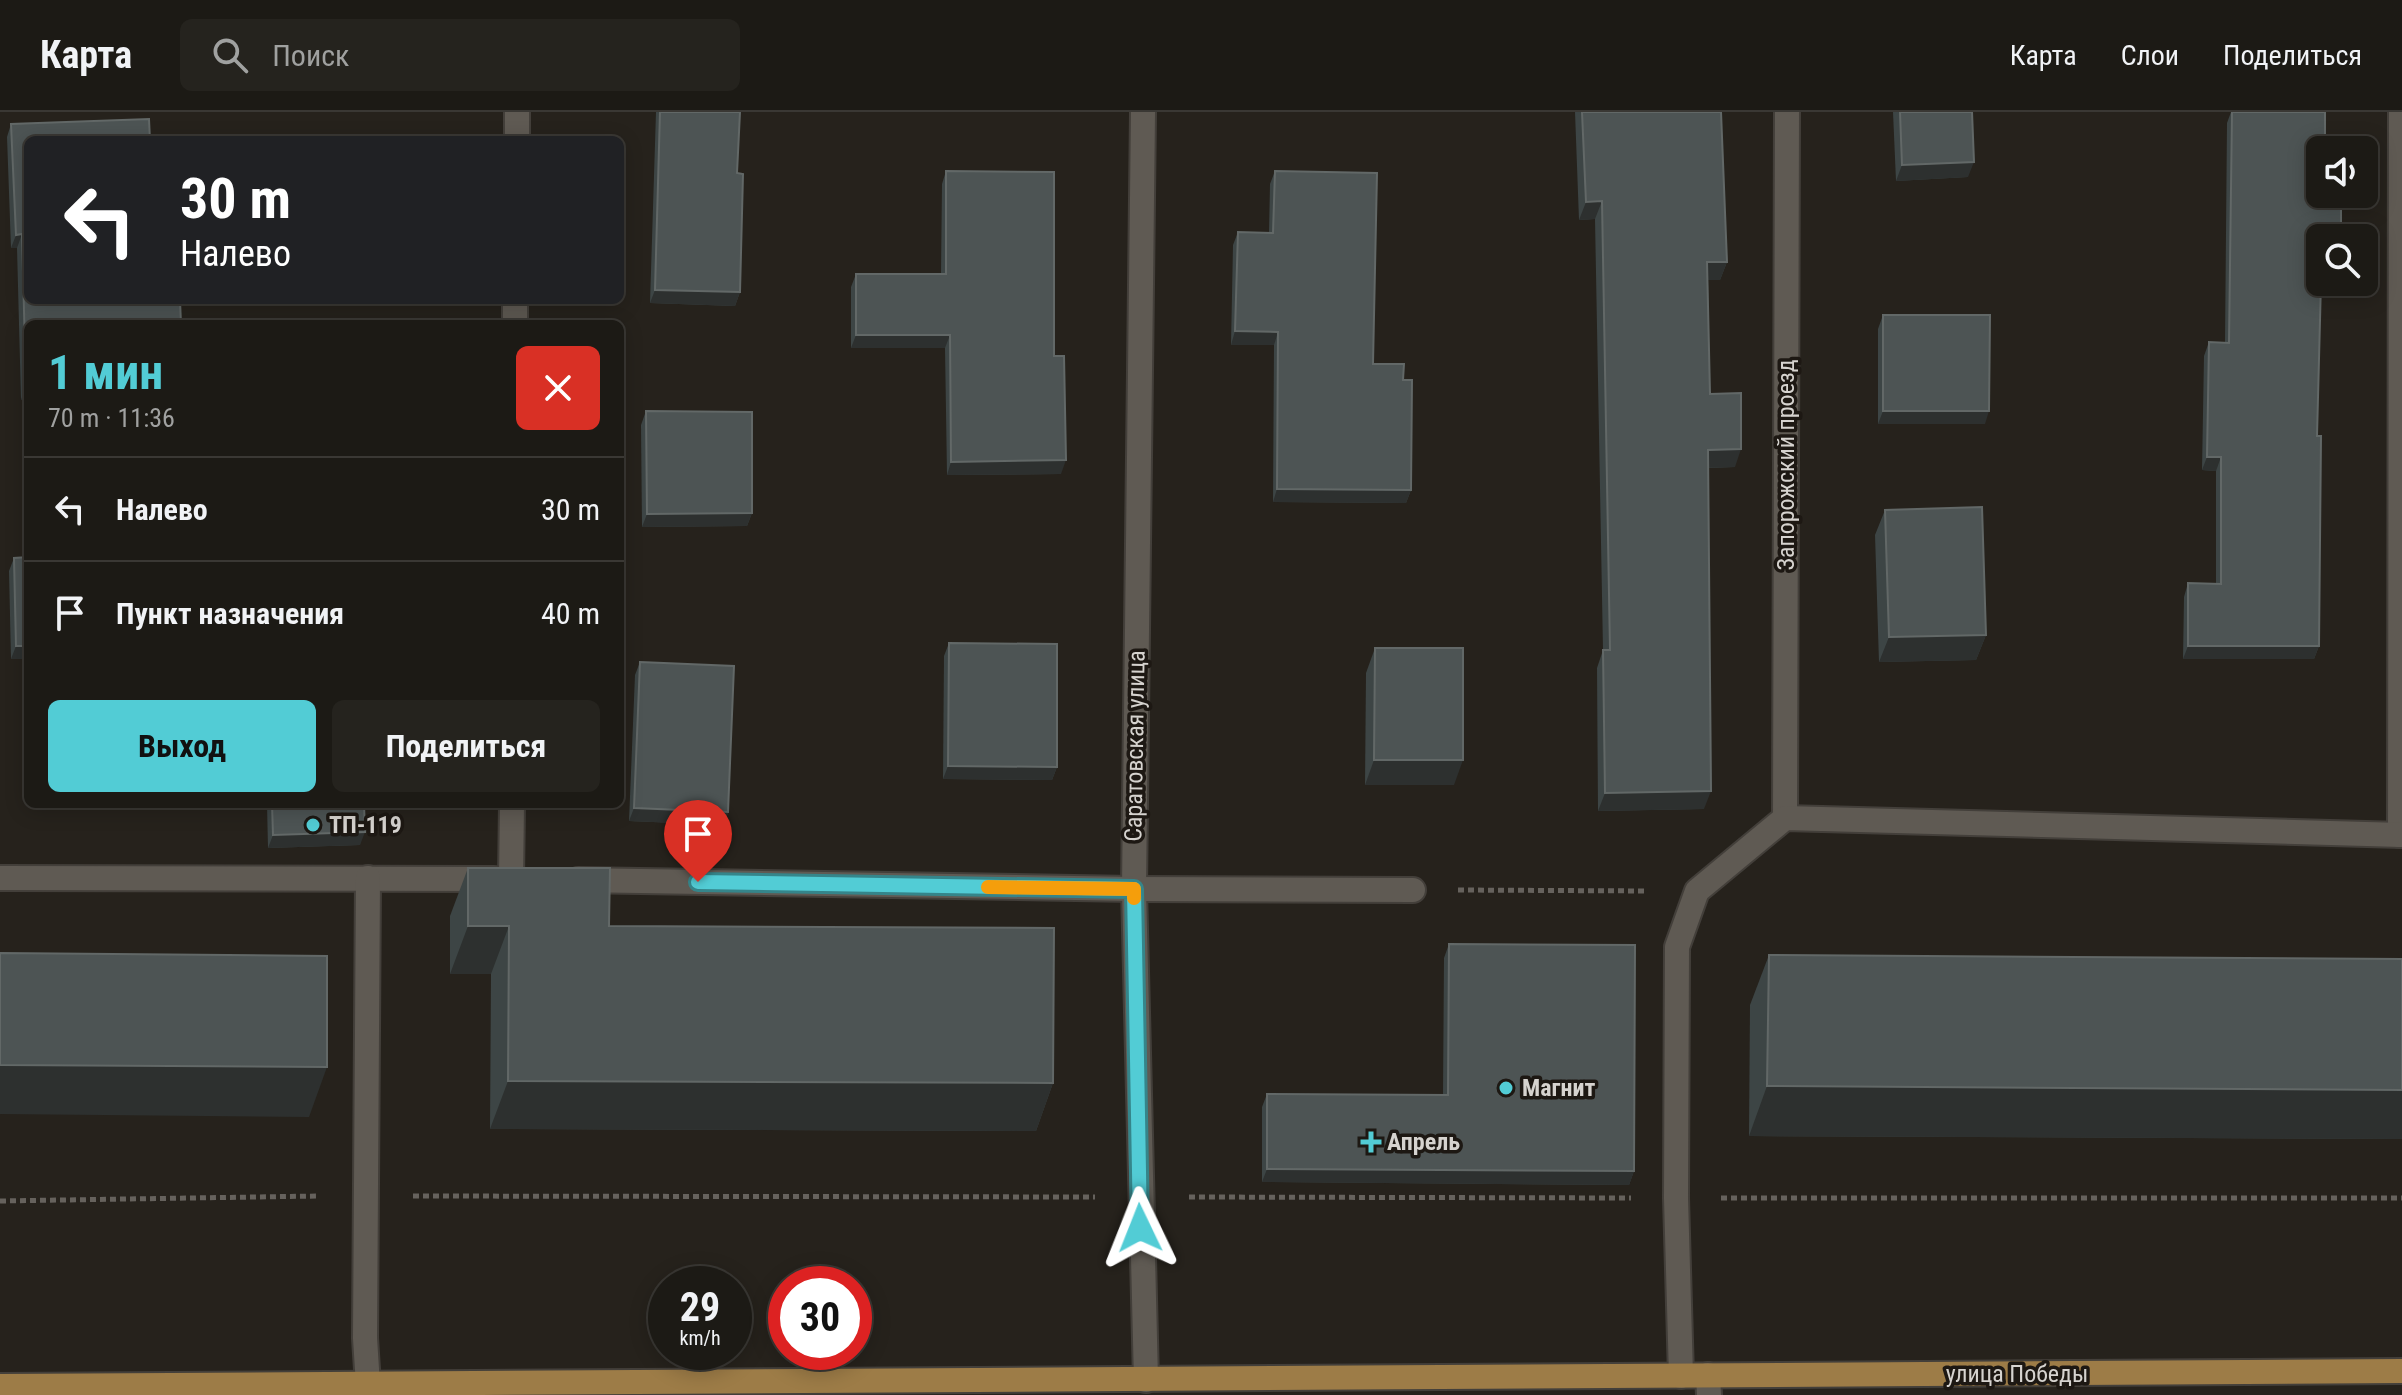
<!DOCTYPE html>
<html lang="ru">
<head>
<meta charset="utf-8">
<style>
  :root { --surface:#1c1a15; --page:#25231e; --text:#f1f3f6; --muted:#a0a1a0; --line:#3a3834; --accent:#52ccd5 }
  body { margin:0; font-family:"Roboto Condensed",sans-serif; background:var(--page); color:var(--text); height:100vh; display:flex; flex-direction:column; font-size:30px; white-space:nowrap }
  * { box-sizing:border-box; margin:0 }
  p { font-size:26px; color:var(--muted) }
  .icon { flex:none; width:44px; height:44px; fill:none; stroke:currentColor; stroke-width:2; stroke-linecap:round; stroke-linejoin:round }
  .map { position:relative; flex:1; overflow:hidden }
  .panel { position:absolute; left:24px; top:208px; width:600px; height:488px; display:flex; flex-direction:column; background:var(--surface); border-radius:12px; box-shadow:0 4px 20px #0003,0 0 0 2px var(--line) }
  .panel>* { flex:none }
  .top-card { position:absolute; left:24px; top:24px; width:600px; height:168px; border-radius:12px; box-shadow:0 4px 20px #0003,0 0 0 2px var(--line); background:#202124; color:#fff; overflow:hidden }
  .fabs { position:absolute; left:2306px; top:24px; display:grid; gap:16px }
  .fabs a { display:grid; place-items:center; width:72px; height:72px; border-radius:12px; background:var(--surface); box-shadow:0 4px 20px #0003,0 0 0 2px var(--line); font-size:40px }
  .speed { position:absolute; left:648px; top:1154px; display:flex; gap:16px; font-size:40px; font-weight:700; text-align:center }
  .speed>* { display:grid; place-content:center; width:104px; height:104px; border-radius:50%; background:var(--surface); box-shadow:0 4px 20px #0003,0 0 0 2px var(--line); line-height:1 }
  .speed small { font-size:20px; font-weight:400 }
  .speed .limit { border:12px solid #d22; background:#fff; color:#111 }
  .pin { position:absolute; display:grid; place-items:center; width:68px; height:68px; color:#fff; margin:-82px -34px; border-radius:50% 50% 50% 0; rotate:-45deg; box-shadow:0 0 8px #0007 }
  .pin .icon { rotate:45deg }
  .me { position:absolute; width:88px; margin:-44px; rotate:358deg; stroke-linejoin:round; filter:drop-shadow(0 0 6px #0008) }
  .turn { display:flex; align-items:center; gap:28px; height:168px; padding:0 24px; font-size:36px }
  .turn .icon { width:104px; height:104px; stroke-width:2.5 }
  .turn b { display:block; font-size:56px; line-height:68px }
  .round { display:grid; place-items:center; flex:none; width:84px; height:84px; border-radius:12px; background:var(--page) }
  .head { display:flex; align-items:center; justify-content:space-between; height:136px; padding:0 24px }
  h1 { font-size:48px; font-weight:700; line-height:60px; color:var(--accent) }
  .primary-button { display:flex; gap:16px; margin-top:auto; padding:16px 24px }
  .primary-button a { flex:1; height:92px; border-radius:12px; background:var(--accent); color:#111; font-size:32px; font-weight:700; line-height:92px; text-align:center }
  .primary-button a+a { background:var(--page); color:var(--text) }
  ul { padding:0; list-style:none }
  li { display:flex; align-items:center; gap:24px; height:104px; padding:0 24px; border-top:2px solid var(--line) }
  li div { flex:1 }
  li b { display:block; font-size:30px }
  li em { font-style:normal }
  header { display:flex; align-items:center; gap:48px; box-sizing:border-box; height:112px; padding:0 40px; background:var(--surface); border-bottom:2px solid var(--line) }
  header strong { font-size:38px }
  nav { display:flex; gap:44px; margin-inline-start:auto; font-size:28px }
  .search { width:560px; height:72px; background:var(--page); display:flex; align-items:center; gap:20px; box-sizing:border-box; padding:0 28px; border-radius:12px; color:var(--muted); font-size:30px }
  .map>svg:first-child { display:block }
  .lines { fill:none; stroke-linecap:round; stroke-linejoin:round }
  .minor-casing { stroke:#433f3a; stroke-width:28 }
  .major-casing { stroke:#433f3a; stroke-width:28 }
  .path { stroke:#66625d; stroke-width:5; stroke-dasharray:6 4; stroke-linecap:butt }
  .minor { stroke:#5f5a53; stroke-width:24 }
  .major { stroke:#9d7c47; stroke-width:24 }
  .wall { fill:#3d4545 }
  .shaded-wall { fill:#2d302f }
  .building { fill:#4d5454; stroke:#626867; stroke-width:2 }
  .route-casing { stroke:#35858a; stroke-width:20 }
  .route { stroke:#52ccd5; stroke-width:14 }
  .slow { stroke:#f59e0b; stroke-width:14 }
  .poi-dot { fill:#52ccd5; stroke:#1d1813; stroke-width:3 }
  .labels { text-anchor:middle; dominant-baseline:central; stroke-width:7; stroke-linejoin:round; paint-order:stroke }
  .street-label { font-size:24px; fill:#d6d3cf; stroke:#1d1813 }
  .poi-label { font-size:24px; font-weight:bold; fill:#d6d3cf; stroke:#1d1813; text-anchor:start }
</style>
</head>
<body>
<header>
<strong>Карта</strong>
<div class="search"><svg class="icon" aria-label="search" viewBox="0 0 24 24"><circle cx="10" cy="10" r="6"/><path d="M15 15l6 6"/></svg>Поиск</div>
<nav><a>Карта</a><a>Слои</a><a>Поделиться</a></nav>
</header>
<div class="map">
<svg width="2402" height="1283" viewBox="0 0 2402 1283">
  <rect width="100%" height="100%" fill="#26221c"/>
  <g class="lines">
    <g class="minor-casing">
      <g id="minor">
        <path d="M 1143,0 L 1134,777 L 1146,1268"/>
        <path d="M 517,28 L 517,0"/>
        <path d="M 515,212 L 515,188"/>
        <path d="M 1785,706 L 1787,0"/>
        <path d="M 2400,723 L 2401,0"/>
        <path d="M 0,766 L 494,767"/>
        <path d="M 511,767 L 512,692"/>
        <path d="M 578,768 L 1134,777 L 1413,778"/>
        <path d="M 1708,1263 L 1709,1283"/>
        <path d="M 1681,1264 L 1676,1086 L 1677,835 L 1697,779 L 1785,706 L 2402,723"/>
        <path d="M 368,1273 L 365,1226 L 368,766"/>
      </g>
    </g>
    <g class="major-casing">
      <path id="major" d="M 0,1274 L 2402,1259"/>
    </g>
    <g class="path">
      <path d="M 1458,778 L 1648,779"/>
      <path d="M 413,1084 L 1095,1085"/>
      <path d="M 1189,1085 L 1631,1086"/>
      <path d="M 1721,1086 L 2402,1086"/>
      <path d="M 0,1089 L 319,1084"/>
    </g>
    <use href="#minor" class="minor"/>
    <use href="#major" class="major"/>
  </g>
  <g class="wall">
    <path d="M 656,0 L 740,0 L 737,61 L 740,180 L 735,194 L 650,191 Z"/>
    <path d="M 1575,0 L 1721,0 L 1727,150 L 1720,168 L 1708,168 L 1710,282 L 1735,355 L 1708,356 L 1704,697 L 1598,699 L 1597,556 L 1603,538 L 1595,107 L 1579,108 Z"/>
    <path d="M 1893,0 L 1972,0 L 1968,65 L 1896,69 Z"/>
    <path d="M 2231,0 L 2325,0 L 2320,126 L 2317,324 L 2319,534 L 2314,547 L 2183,547 L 2184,485 L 2188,471 L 2216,472 L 2216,359 L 2202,358 L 2204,244 L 2209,230 L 2225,231 L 2227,11 Z"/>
    <path d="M 11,12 L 28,28 L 28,288 L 21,288 L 17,136 L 11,136 L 7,25 Z"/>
    <path d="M 946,59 L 1054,244 L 1061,362 L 947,363 L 945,236 L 851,236 L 851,175 L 856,162 L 941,162 L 942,72 Z"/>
    <path d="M 1275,59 L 1373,252 L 1403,268 L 1411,378 L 1406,391 L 1273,390 L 1274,233 L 1231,233 L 1233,133 L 1238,120 L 1269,121 L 1270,72 Z"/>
    <path d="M 1883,203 L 1985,312 L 1878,312 L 1878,217 Z"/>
    <path d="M 646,299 L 752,401 L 747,414 L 642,415 L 641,313 Z"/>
    <path d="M 1885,398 L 1986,523 L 1976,548 L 1879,550 L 1875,423 Z"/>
    <path d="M 14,446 L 28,547 L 11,547 L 9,459 Z"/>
    <path d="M 949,531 L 1057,655 L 1052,668 L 943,667 L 944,544 Z"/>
    <path d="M 1375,536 L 1454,673 L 1365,673 L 1366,561 Z"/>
    <path d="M 640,550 L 728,700 L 724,713 L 629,709 L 635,563 Z"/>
    <path d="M 267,692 L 364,692 L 360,733 L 268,736 Z"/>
    <path d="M 468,756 L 609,814 L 1053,971 L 1036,1019 L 490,1017 L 491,862 L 450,862 L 450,804 Z"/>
    <path d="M 1449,832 L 1634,1059 L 1629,1073 L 1262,1070 L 1262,995 L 1267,982 L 1443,983 L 1444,846 Z"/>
    <path d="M 1769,843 L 2402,847 L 2402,1027 L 1749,1024 L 1750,893 Z"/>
  </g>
  <g class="shaded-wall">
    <path d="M 1974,50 L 1968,65 L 1896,69 L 1902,53 Z"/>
    <path d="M 1602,89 L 1595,107 L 1579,108 L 1586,90 Z"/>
    <path d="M 22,122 L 17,136 L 11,136 L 16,123 Z"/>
    <path d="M 1707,150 L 1727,150 L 1720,168 L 1701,168 Z"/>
    <path d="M 655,178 L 740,180 L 735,194 L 650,191 Z"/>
    <path d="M 1235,219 L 1278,220 L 1274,233 L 1231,233 Z"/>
    <path d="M 856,223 L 950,223 L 945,236 L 851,236 Z"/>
    <path d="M 28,274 L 28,288 L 21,288 L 26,275 Z"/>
    <path d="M 1883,299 L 1989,299 L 1985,312 L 1878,312 Z"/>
    <path d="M 1741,337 L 1735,355 L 1701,356 L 1708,338 Z"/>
    <path d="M 2207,345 L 2221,345 L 2216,359 L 2202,358 Z"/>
    <path d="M 1066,348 L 1061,362 L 947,363 L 951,350 Z"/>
    <path d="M 1277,377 L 1411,378 L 1406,391 L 1273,390 Z"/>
    <path d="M 752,401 L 747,414 L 642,415 L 647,402 Z"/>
    <path d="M 1986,523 L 1976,548 L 1879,550 L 1889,525 Z"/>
    <path d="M 16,534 L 28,534 L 28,547 L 11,547 Z"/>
    <path d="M 2188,534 L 2319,534 L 2314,547 L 2183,547 Z"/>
    <path d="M 1374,648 L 1463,648 L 1454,673 L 1365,673 Z"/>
    <path d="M 948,654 L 1057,655 L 1052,668 L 943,667 Z"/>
    <path d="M 1711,679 L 1704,697 L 1598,699 L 1605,681 Z"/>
    <path d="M 634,696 L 728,700 L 724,713 L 629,709 Z"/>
    <path d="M 365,720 L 360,733 L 268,736 L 273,723 Z"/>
    <path d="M 468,814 L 509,814 L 491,862 L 450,862 Z"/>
    <path d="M 0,953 L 327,955 L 309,1005 L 0,1002 Z"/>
    <path d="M 508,969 L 1053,971 L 1036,1019 L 490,1017 Z"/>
    <path d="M 1767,974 L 2402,978 L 2402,1027 L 1749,1024 Z"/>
    <path d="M 1267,1057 L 1634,1059 L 1629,1073 L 1262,1070 Z"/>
  </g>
  <g class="building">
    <path d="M 660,0 L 740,0 L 737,61 L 743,62 L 740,180 L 655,178 Z"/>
    <path d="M 1582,0 L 1721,0 L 1727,150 L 1707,150 L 1710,282 L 1741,281 L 1741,337 L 1708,338 L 1711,679 L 1605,681 L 1603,538 L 1610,538 L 1602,89 L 1586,90 Z"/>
    <path d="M 1900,0 L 1972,0 L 1974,50 L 1902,53 Z"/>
    <path d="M 2232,0 L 2325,0 L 2325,38 L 2320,38 L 2320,82 L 2341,82 L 2341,126 L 2320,126 L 2320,170 L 2321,170 L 2317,324 L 2321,324 L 2319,534 L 2188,534 L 2188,471 L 2221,472 L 2221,345 L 2207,345 L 2209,230 L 2229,231 Z"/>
    <path d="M 149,7 L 150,28 L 28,28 L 28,188 L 180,188 L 181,212 L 28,212 L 28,274 L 26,275 L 22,122 L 16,123 L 11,12 Z"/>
    <path d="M 946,59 L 1054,60 L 1054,244 L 1064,244 L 1066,348 L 951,350 L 950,223 L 856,223 L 856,162 L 946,162 Z"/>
    <path d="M 1275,59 L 1377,61 L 1373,252 L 1404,252 L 1403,268 L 1412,268 L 1411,378 L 1277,377 L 1278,220 L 1235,219 L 1238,120 L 1273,121 Z"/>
    <path d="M 1883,203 L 1990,203 L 1989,299 L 1883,299 Z"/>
    <path d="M 646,299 L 752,300 L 752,401 L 647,402 Z"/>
    <path d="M 1982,395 L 1986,523 L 1889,525 L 1885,398 Z"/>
    <path d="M 28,445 L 28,534 L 16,534 L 14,446 Z"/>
    <path d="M 949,531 L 1057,532 L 1057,655 L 948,654 Z"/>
    <path d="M 1375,536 L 1463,536 L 1463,648 L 1374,648 Z"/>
    <path d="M 640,550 L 734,554 L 728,700 L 634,696 Z"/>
    <path d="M 272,692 L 364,692 L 365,720 L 273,723 Z"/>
    <path d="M 468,756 L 610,756 L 609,814 L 1054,816 L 1053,971 L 508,969 L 509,814 L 468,814 Z"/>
    <path d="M 1449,832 L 1635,833 L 1634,1059 L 1267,1057 L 1267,982 L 1448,983 Z"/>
    <path d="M 0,841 L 327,844 L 327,955 L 0,953 Z"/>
    <path d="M 1769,843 L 2402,847 L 2402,978 L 1767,974 Z"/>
  </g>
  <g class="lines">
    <g class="route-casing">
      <path id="route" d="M 698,770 L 1134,777 L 1140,1116"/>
    </g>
    <use href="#route" class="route"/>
    <path class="slow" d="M 988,775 L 1134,777 L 1134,786"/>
  </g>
  <g class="poi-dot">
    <circle cx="313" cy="713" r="8"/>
    <circle cx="1506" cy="976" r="8"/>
    <path d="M1367 1018h8v8h8v8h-8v8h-8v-8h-8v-8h8z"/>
  </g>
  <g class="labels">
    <g class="street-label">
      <text transform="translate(1786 353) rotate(-90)">Запорожский проезд</text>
      <text transform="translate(1135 634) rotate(-89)">Саратовская улица</text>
      <text x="2017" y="1262">улица Победы</text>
    </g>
    <g class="poi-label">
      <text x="329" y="713">ТП-119</text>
      <text x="1522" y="976">Магнит</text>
      <text x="1387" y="1030">Апрель</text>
    </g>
  </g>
</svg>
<div class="fabs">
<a><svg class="icon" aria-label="sound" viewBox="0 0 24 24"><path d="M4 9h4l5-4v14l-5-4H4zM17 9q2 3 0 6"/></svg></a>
<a><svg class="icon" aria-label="search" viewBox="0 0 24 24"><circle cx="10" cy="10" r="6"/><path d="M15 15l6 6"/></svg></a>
</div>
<div class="speed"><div>29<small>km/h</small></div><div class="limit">30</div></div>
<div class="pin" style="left:698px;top:770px;background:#d93025"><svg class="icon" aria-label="arrive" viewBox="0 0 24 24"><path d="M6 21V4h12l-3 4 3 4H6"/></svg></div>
<svg class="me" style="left:1140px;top:1116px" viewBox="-20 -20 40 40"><path d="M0-17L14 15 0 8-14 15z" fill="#52ccd5" stroke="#fff" stroke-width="4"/></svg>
<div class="top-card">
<div class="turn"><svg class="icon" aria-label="left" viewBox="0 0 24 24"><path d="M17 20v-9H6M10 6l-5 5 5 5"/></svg><div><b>30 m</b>Налево</div></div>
</div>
<section class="panel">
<div class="head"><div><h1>1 мин</h1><p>70 m · 11:36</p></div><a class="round" style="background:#d93025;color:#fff"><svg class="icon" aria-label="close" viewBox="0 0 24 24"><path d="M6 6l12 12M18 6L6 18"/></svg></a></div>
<ul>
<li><svg class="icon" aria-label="left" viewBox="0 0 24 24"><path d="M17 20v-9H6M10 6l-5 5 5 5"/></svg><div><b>Налево</b></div><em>30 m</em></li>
<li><svg class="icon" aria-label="arrive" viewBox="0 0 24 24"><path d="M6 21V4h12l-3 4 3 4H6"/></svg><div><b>Пункт назначения</b></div><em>40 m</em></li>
</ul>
<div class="primary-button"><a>Выход</a><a>Поделиться</a></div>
</section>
</div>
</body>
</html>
